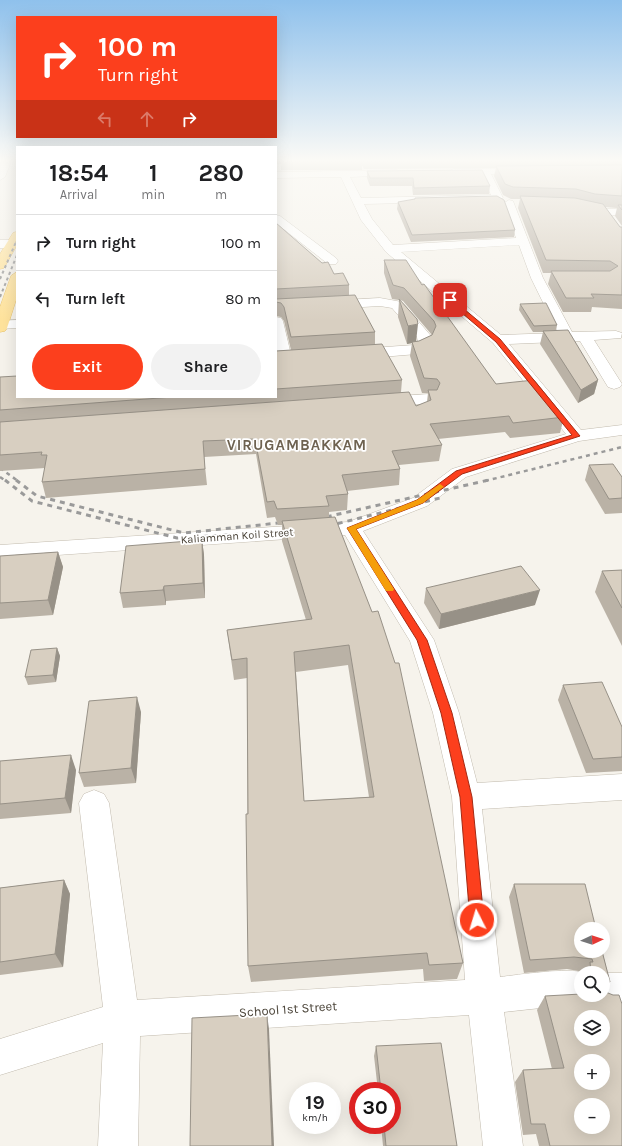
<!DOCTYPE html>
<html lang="en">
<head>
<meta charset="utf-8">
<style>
  :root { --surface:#fff; --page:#f2f2f2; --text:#202124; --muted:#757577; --line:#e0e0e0; --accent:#fc3f1d }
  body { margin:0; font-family:Karla,sans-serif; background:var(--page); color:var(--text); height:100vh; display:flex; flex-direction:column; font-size:15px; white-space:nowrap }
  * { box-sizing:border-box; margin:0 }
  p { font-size:13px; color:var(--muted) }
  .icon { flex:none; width:22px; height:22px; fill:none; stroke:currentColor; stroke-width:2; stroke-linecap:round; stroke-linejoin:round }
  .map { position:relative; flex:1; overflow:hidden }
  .panel { position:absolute; left:16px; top:146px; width:261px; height:252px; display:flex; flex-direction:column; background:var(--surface); border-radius:0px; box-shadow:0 4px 16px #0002 }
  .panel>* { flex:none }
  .top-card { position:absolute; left:16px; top:16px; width:261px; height:122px; border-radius:0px; box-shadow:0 4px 16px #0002; background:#fc3f1d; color:#fff; overflow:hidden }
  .needle { width:26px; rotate:86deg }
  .fabs { position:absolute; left:574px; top:922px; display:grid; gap:8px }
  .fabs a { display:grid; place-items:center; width:36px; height:36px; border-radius:50%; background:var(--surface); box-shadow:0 4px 16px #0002; font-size:20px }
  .speed { position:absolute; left:289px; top:1082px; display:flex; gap:8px; font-size:20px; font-weight:700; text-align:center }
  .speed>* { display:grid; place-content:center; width:52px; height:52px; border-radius:50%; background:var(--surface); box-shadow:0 4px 16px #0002; line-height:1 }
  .speed small { font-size:10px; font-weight:400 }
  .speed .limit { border:6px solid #d22; background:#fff; color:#111 }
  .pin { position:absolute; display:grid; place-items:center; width:34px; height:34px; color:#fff; margin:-17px; border-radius:8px; box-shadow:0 2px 6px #0006 }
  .me { position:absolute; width:44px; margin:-22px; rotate:355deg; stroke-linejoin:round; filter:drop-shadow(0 0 3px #0008) }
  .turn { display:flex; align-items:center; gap:14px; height:84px; padding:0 16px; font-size:18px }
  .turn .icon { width:52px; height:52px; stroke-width:2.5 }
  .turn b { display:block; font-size:28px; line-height:34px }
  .lanes { display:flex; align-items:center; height:38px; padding:0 16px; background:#0003; justify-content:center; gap:20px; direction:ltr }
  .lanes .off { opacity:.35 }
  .eta { display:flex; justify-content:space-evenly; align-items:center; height:68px; text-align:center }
  .eta b { font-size:24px; font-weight:700; line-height:28px }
  .primary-button { display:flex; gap:8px; margin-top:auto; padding:8px 16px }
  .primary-button a { flex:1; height:46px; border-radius:24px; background:var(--accent); color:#fff; font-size:16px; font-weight:700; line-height:46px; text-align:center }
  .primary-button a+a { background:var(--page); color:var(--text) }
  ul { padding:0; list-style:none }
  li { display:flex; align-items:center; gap:12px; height:56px; padding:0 16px; border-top:1px solid var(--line) }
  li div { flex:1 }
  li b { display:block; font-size:15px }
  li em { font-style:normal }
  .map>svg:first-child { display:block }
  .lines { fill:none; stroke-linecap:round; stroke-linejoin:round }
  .minor-casing { stroke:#c2bbae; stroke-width:1 }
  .major-casing { stroke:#e6c16a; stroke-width:1 }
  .minor { fill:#fff; fill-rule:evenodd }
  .major { fill:#ffe39c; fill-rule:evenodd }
  .rail-far3 { stroke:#9a9a9a; stroke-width:1.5; stroke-dasharray:2.5 2.5; stroke-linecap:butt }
  .rail-far2 { stroke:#9a9a9a; stroke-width:2; stroke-dasharray:3 3; stroke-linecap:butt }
  .rail-far1 { stroke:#9a9a9a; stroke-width:2.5; stroke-dasharray:4 4; stroke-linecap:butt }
  .rail { stroke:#9a9a9a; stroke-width:3; stroke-dasharray:5 5; stroke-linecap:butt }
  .wall { fill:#bab2a6; fill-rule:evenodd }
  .shaded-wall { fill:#979187 }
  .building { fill:#d8cfc1; stroke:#979187; fill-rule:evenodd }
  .route { fill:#fc3f1d; stroke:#a42913 }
  .slow { fill:#f59e0b }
  .labels { text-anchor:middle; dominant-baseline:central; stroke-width:3.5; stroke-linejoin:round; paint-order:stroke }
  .street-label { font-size:11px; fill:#4b4439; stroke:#fff }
  .near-street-label { font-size:13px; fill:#4b4439; stroke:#fff }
  .district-label { font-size:15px; font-weight:bold; letter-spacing:1px; fill:#6e6250; stroke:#fff }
</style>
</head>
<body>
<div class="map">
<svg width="622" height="1146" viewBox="0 0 622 1146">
  <rect width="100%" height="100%" fill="#f6f3ec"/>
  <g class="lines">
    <g class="minor-casing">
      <g id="minor">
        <path d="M 0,160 L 11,162 L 5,177 L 0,180 Z"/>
        <path d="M 525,168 L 528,169 L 528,173 L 491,174 L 503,198 L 498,201 L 364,204 L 372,219 L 393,245 L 516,238 L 504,203 L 509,200 L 513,201 L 543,278 L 572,332 L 616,331 L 622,333 L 621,338 L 594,340 L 622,384 L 620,387 L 614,389 L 608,387 L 580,341 L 509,344 L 581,430 L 622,425 L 622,435 L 579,441 L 466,477 L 427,506 L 363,531 L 434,640 L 459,713 L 477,783 L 622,774 L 622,800 L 482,809 L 500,977 C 518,975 569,967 584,973 L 581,973 L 581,995 L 603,995 L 602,973 L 622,973 L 622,1007 L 603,1007 L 591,1002 L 581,1006 L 559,1006 L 504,1012 L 523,1146 L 483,1146 L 469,1015 L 140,1036 L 138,1146 L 98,1146 L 103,1043 L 0,1075 L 0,1039 L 103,1007 L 79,803 L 84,794 L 94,790 L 104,794 L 109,803 L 137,1000 L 465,980 L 452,797 L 433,713 L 410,641 L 345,535 L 0,559 L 0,545 L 348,522 L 413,498 L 452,469 L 566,434 L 493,343 L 386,252 L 361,220 L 341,177 L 276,178 L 276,172 L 397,170 L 400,171 L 402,173 L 400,175 L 350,177 L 361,198 L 491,195 L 481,174 L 453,175 L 448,172 L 453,169 ZM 519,245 L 531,278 L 558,333 L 501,335 L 401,252 Z"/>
        <path d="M 580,204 L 605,209 L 622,209 L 622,215 L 605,215 L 576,209 L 575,207 Z"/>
        <path d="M 276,215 L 280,216 L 336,258 L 338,261 L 336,264 L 328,264 L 276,223 Z"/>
        <path d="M 0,240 L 11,240 L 17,244 L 11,248 L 0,248 Z"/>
        <path d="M 380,298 L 402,302 L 431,336 L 433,341 L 430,348 L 417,354 L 357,359 L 352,357 L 349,354 L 352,351 L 357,349 L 414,345 L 418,343 L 417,337 L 392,308 L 380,306 L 276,312 L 276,304 Z"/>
        <path d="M 276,317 L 281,318 L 283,321 L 292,359 L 289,362 L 279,362 L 276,357 Z"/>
        <path d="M 17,320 L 17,328 L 0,329 L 0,321 Z"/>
        <path d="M 429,394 L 435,395 L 437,399 L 435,403 L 384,407 L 378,406 L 376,402 L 378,398 L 384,397 Z"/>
      </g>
    </g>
    <g class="major-casing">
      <g id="major">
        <path d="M 17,232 L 17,245 L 4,268 L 0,269 L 0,254 L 13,233 Z"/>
        <path d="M 17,272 L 17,297 L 7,328 L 5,331 L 0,332 L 0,307 L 11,276 Z"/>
      </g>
    </g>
    <use href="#minor" class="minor"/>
    <use href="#major" class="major"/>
    <path class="rail-far3" d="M 16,243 L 17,240"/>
    <g class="rail-far2">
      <path d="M 0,279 L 16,242"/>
      <path d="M 0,297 L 17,255"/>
    </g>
    <g class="rail-far1">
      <path d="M 0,468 L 18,481"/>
      <path d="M 0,477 L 6,481"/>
      <path d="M 485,481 L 622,447"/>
    </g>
    <g class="rail">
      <path d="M 5,480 L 32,501 L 177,538 L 292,531"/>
      <path d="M 16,480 L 37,496 L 184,533 L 288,522"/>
      <path d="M 317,519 L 489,480"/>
      <path d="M 328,526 L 444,497"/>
    </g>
  </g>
  <g class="wall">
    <path d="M 276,160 L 622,160 L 622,226 L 615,216 L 617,208 L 605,207 L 620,227 L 622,227 L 622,309 L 592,307 L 591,312 L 563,312 L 548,284 L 551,273 L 543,273 L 518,208 L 520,199 L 511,199 L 503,195 L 494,176 L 496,168 L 364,169 L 362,165 L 362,170 L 281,170 L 281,164 L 276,164 Z"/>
    <path d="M 367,171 L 490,186 L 489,194 L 413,195 L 412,186 L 370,186 L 367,178 Z"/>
    <path d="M 398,202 L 515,230 L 514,237 L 411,242 L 397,209 Z"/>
    <path d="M 276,223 L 334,274 L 349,285 L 349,296 L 375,332 L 375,344 L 402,380 L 401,392 L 416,406 L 427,402 L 428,393 L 422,393 L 410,356 L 412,343 L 407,344 L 398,317 L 399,300 L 392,299 L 384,273 L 384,260 L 422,285 L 496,384 L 564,417 L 560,433 L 510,438 L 505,432 L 438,439 L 442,445 L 439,461 L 399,465 L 400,469 L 399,485 L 347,491 L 348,494 L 347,510 L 329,512 L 329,518 L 463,963 L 457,979 L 424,981 L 423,969 L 251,982 L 248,966 L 247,678 L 234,680 L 227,630 L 306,620 L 282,541 L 282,525 L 278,525 L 275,517 L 267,518 L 256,454 L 204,457 L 207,485 L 46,498 L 42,482 L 45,468 L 0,471 L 0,377 L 17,397 L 276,397 L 276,351 L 291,350 L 284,321 L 281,317 L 276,316 ZM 400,300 L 403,301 L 432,335 L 419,341 L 416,341 ZM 348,665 L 369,797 L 304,801 L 296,672 Z"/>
    <path d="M 520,304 L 557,325 L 556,331 L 598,380 L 594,394 L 578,403 L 540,344 L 543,332 L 533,332 L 519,310 Z"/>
    <path d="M 589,465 L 622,477 L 622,513 L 605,514 L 585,480 Z"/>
    <path d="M 202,540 L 204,555 L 205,598 L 166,601 L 166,605 L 123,608 L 120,593 Z"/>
    <path d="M 58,552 L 63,567 L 53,615 L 0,619 L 0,556 Z"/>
    <path d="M 622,570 L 622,646 L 595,592 L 602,571 Z"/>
    <path d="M 426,588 L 535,605 L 439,629 L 424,603 Z"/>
    <path d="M 57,648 L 60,656 L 56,682 L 28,685 L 25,677 Z"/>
    <path d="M 563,685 L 622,727 L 622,771 L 586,773 L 558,700 Z"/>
    <path d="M 141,712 L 136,783 L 84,787 L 79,773 Z"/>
    <path d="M 0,761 L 76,770 L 71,813 L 0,819 Z"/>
    <path d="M 64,880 L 70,894 L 63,967 L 0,975 L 0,888 Z"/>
    <path d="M 514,884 L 602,951 L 610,982 L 603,991 L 622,1146 L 539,1146 L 536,1134 L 523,1135 L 515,1082 L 523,1070 L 552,1069 L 537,1010 L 545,996 L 603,995 L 603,973 L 583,973 L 584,972 L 567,969 L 524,973 L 509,897 Z"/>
    <path d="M 376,1046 L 457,1146 L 383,1146 L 381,1125 L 392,1125 L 392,1091 L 378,1091 L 374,1056 Z"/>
  </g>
  <g class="shaded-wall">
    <path d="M 418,324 L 416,342 L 412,342 L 412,343 L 407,344 L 408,326 Z"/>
    <path d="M 598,380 L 594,394 L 578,403 L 581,390 Z"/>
    <path d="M 202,540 L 204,555 L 205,598 L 203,583 Z"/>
    <path d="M 58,552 L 63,567 L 53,615 L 48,600 Z"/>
    <path d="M 164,586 L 166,601 L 166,605 L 163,590 Z"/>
    <path d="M 540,590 L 535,605 L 439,629 L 441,614 Z"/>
    <path d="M 57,648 L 60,656 L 56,682 L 53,675 Z"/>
    <path d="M 137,697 L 141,712 L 136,783 L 131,768 Z"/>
    <path d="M 71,755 L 76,770 L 71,813 L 65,798 Z"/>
    <path d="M 64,880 L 70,894 L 63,967 L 55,954 Z"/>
    <path d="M 267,1014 L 269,1029 L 274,1146 L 272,1146 Z"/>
  </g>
  <g class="building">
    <path d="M 622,165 L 622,196 L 595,194 L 576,189 L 513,187 L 505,184 L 496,166 Z"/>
    <path d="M 482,170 L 490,186 L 414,188 L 413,178 L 370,178 L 367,171 Z"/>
    <path d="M 497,196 L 504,200 L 515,230 L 412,235 L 398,202 L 415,199 L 415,198 Z"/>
    <path d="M 520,196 L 575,198 L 603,204 L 620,227 L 622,227 L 622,295 L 591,294 L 594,298 L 566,298 L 551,271 L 610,271 L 618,266 L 610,261 L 546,260 Z"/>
    <path d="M 618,205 L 622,205 L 622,210 Z"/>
    <path d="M 276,223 L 322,263 L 328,262 L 334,274 L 343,273 L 349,285 L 276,289 Z"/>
    <path d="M 384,260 L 406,260 L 422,285 L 424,284 L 496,384 L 534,380 L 564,417 L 513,423 L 509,416 L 430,424 L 442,445 L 392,451 L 400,469 L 342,475 L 348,494 L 326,496 L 329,506 L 277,509 L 274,501 L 267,502 L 255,439 L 203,441 L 205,469 L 42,482 L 47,455 L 41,455 L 42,452 L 0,455 L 0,422 L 409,392 L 416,406 L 431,400 L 428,390 L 437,390 L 440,383 L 437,379 L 424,378 L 412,342 L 419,341 L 432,335 L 436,326 L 434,321 L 404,288 L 393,285 Z"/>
    <path d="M 355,295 L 375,332 L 291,337 L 284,307 L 281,303 L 276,302 L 276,299 Z"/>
    <path d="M 399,299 L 417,319 L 418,324 L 408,326 Z"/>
    <path d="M 546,303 L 557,325 L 534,326 L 520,304 Z"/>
    <path d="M 568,330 L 598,380 L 581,390 L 543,331 Z"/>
    <path d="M 382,344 L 402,380 L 276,389 L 276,351 Z"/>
    <path d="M 17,376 L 17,397 L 173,397 L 0,410 L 0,377 Z"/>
    <path d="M 613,464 L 622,477 L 622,498 L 609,499 L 589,465 Z"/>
    <path d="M 335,517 L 372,612 L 378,611 L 395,663 L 399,663 L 463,963 L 429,965 L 427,953 L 248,966 L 246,814 L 248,814 L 247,658 L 232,660 L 227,630 L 312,619 L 282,521 ZM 349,645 L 374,797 L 304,801 L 294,652 Z"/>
    <path d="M 202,540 L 203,583 L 164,586 L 163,590 L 120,593 L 126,546 Z"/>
    <path d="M 58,552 L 48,600 L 0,603 L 0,556 Z"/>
    <path d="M 521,566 L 540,590 L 441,614 L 426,588 Z"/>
    <path d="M 622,570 L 622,608 L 602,571 Z"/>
    <path d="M 57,648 L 53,675 L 25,677 L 31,650 Z"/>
    <path d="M 602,682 L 622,727 L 622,757 L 593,759 L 563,685 Z"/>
    <path d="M 137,697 L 131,768 L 79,773 L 89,701 Z"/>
    <path d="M 71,755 L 65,798 L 0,804 L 0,761 Z"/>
    <path d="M 64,880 L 55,954 L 0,962 L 0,888 Z"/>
    <path d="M 514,884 L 585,884 L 596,929 L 581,929 L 581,951 L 602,951 L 610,982 L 603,982 L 603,973 L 591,973 L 590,962 L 593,962 L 592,959 L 574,957 L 530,960 Z"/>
    <path d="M 603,991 L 613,995 L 619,995 L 622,1004 L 622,1146 L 550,1146 L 545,1124 L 531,1124 L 523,1070 L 564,1068 L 545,996 L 581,994 L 581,995 L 603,995 ZM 581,1017 L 603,1017 L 603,1039 L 581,1039 ZM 581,1061 L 603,1061 L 603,1083 L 581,1083 ZM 581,1105 L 603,1105 L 603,1127 L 581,1127 Z"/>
    <path d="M 267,1014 L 272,1146 L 190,1146 L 192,1018 Z"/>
    <path d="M 441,1043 L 457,1146 L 386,1146 L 384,1125 L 392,1125 L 392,1091 L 381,1091 L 376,1046 Z"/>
  </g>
  <linearGradient id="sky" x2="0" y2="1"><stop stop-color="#8fc1ec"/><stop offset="0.5" stop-color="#fbfaf6"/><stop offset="1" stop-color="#fbfaf6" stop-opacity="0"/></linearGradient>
  <rect width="622" height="321" fill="url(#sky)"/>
  <path class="route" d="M 449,299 L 452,299 L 500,339 L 580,436 L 462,474 L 423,503 L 356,529 L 427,640 L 452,713 L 472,797 L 484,920 L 482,924 L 477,926 L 472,924 L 470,920 L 460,797 L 441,713 L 417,640 L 347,528 L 417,500 L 456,471 L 572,435 L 496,342 L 449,302 Z"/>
  <path class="slow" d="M 440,484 L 444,487 L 442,488 L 423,503 L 356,529 L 394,589 L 393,591 L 386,591 L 347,528 L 417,500 Z"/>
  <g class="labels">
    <g class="street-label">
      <text transform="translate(237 536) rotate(-4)">Kaliamman Koil Street</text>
    </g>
    <g class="near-street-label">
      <text transform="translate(288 1009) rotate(-4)">School 1st Street</text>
    </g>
    <g class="district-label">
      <text x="297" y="445">VIRUGAMBAKKAM</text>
    </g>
  </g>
</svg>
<div class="fabs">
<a><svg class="needle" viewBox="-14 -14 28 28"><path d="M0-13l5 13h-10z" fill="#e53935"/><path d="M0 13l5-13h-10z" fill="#757577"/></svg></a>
<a><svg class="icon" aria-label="search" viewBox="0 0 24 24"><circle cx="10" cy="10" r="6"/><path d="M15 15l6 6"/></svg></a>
<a><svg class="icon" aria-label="layers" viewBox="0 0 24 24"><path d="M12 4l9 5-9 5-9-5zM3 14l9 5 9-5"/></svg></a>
<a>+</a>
<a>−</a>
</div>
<div class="speed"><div>19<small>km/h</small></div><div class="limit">30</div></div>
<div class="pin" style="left:450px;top:300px;background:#d93025"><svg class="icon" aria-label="arrive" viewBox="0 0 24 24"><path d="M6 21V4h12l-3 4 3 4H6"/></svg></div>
<svg class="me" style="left:477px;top:920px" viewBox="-20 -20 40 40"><circle r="17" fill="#fc3f1d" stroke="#fff" stroke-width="3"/><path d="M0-11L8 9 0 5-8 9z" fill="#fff"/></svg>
<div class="top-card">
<div class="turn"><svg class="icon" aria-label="right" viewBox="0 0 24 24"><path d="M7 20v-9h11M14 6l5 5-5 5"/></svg><div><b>100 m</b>Turn right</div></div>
<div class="lanes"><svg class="icon off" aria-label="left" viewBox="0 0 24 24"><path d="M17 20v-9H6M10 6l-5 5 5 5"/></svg><svg class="icon off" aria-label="ahead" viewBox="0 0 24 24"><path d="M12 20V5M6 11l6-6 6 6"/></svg><svg class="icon" aria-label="right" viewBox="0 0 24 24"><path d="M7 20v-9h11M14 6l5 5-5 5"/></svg></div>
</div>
<section class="panel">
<div class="eta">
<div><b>18:54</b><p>Arrival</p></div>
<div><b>1</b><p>min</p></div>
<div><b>280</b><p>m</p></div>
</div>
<ul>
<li><svg class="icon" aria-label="right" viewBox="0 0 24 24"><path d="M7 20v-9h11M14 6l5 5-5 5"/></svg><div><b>Turn right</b></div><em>100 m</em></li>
<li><svg class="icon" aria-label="left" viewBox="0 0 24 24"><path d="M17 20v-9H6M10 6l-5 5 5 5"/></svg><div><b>Turn left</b></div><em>80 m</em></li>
</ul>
<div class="primary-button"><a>Exit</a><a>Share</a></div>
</section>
</div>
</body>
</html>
